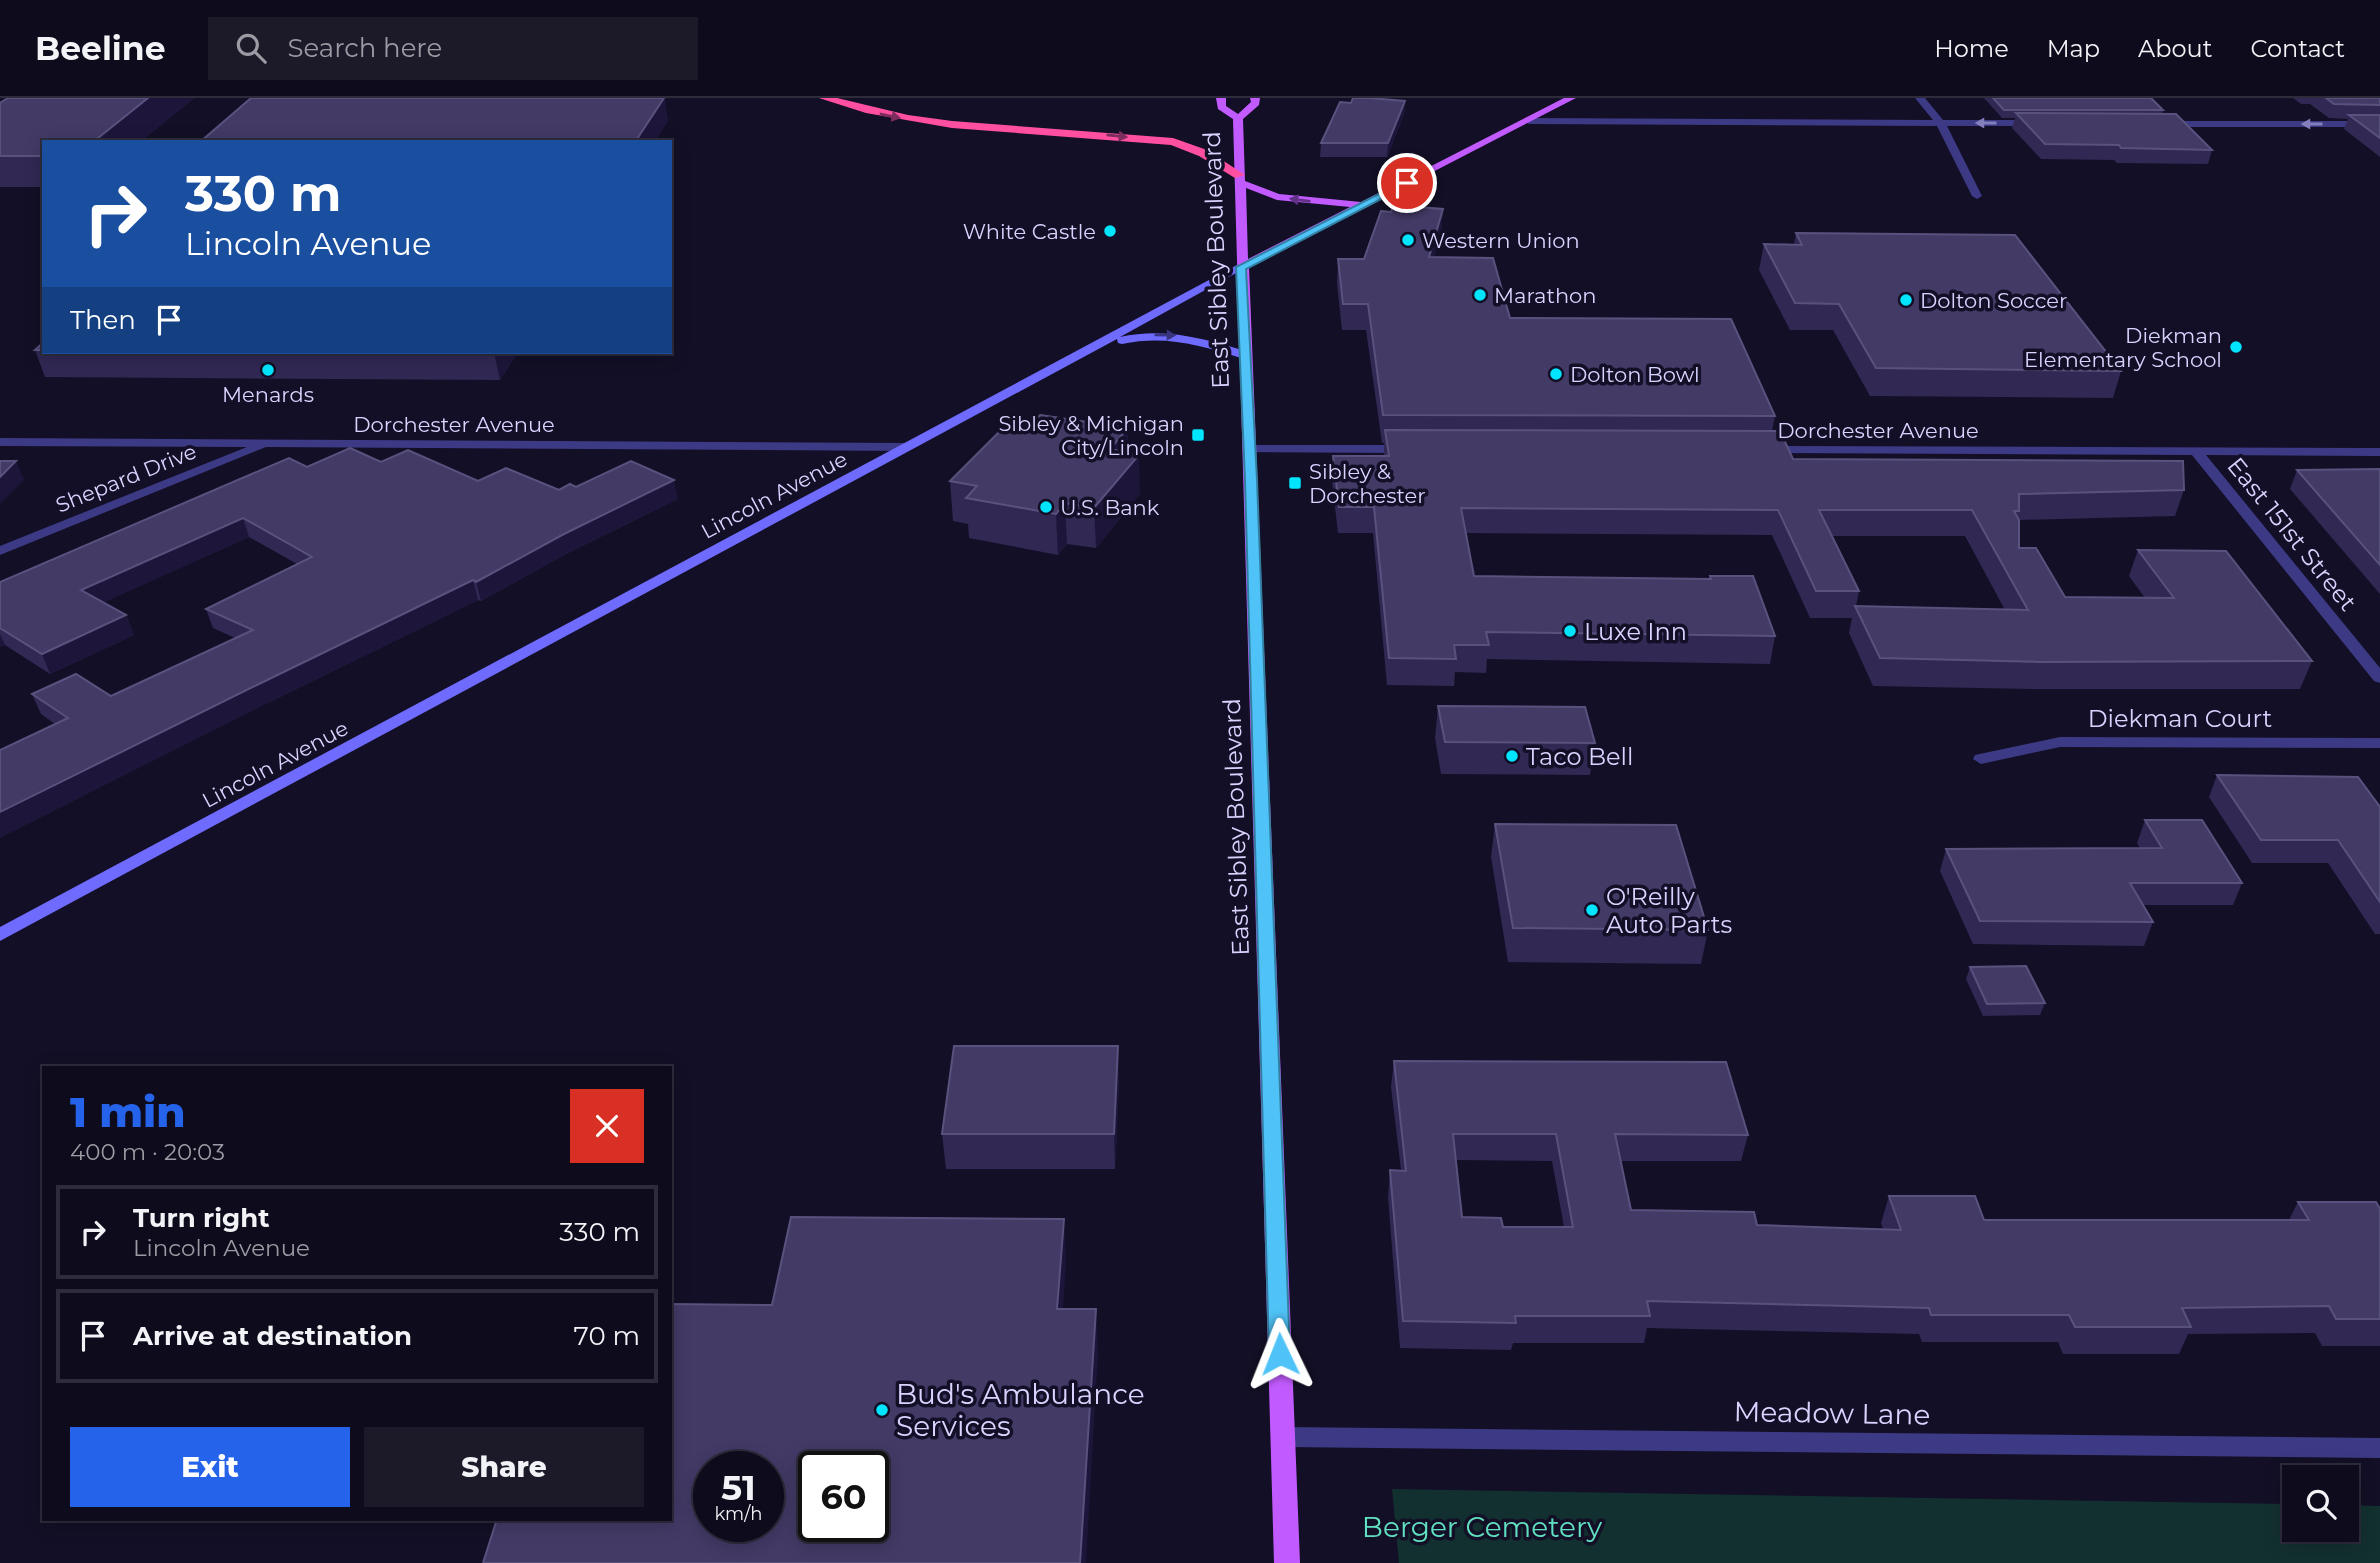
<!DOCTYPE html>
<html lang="en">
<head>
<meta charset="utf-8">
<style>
  :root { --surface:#0e0b1c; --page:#1c1929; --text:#f1f3f6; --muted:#9b9ba3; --line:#2e2b3b; --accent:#2563eb }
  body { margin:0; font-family:Montserrat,sans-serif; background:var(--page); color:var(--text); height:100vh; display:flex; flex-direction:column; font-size:26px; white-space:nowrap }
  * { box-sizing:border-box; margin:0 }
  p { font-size:23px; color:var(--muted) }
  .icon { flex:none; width:38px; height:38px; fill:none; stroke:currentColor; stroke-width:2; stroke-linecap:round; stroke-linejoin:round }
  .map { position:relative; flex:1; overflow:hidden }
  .details { position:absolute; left:42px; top:968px; width:630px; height:455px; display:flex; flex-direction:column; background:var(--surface); border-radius:0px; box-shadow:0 4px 18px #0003,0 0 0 2px var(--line) }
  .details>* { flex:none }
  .hud { position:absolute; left:42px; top:42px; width:630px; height:214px; border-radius:0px; box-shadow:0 4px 18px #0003,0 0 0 2px var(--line); background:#1a4fa0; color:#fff; overflow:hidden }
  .controls { position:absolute; left:2282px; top:1367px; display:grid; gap:14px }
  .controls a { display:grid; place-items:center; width:77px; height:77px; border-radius:0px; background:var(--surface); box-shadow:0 4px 18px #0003,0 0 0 2px var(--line); font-size:35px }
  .speed { position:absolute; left:693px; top:1353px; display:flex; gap:14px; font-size:35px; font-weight:700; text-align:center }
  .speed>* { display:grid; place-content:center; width:91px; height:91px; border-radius:50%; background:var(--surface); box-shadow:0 4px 18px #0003,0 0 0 2px var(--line); line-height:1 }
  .speed small { font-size:18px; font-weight:400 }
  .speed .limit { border:4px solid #111; border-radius:10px; background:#fff; color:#111 }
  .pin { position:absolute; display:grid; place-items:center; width:60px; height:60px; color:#fff; margin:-30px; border:4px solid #fff; border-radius:50%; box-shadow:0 2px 7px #0007 }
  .me { position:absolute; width:77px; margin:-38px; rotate:358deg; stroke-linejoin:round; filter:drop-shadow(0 0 5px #0008) }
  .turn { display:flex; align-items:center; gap:24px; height:147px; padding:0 28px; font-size:32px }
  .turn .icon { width:91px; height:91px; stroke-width:2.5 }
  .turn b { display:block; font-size:49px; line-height:60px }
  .then { display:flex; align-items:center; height:66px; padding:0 28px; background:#0003; gap:14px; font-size:26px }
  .round { display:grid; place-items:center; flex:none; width:74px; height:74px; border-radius:0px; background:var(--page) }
  .overview { display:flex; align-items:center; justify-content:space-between; height:119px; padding:0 28px }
  h1 { font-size:42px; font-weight:800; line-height:52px; color:var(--accent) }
  .action { display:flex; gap:14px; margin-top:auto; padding:14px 28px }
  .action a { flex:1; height:80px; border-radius:0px; background:var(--accent); color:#fff; font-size:28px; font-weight:800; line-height:80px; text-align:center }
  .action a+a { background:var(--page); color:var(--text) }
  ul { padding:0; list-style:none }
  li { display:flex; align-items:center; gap:21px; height:94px; margin:0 14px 10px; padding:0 14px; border:4px solid var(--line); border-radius:0px }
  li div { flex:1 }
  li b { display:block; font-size:26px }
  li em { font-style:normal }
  header { display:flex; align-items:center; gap:42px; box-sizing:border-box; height:98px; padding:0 35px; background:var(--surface); border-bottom:2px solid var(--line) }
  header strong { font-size:33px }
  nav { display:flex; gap:38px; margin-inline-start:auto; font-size:24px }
  .search { width:490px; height:63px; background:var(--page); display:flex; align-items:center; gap:18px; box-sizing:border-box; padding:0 24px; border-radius:0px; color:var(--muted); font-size:26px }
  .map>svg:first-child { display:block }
  .green { fill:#12302f }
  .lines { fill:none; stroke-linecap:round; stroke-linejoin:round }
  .street { fill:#3d3a85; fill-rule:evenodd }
  .secondary { fill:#6f6bff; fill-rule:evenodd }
  .primary { fill:#c25bff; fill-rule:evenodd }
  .highway { fill:#ff4fa3; fill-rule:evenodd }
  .wall { fill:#312854; fill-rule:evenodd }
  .shaded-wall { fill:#1d163a }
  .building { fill:#433a66; stroke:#5a527e; stroke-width:2; fill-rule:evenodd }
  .oneway { fill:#7d2c5e }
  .oneway2 { fill:#837fbc }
  .oneway3 { fill:#623188 }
  .oneway4 { fill:#38347d }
  .route { fill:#4fc3f7; stroke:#337fa1; stroke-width:2 }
  .poi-dot { fill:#00e5ff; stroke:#130f26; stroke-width:2.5 }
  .labels { text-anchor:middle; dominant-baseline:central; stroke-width:7; stroke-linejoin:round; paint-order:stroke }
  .far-poi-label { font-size:21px; fill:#d9d4ff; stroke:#130f26; text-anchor:start }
  .far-street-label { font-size:21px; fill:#d9d4ff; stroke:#130f26 }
  .street-label { font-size:24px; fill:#d9d4ff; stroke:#130f26 }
  .poi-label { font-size:24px; fill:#d9d4ff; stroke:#130f26; text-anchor:start }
  .near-poi-label { font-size:28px; fill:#d9d4ff; stroke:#130f26; text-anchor:start }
  .near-street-label { font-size:28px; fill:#d9d4ff; stroke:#130f26 }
  .near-park-label { font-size:28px; fill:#5fe0c0; stroke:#130f26 }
</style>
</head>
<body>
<header>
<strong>Beeline</strong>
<div class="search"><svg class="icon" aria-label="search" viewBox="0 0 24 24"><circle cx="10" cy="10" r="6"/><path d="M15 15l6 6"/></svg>Search here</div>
<nav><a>Home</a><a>Map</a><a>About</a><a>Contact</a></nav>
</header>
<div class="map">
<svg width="2380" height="1465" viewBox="0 0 2380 1465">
  <rect width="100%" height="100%" fill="#130f26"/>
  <path class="green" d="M 1392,1391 L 2294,1406 L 2294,1432 L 2347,1432 L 2347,1407 L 2380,1408 L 2380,1465 L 1399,1465 Z"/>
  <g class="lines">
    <g class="street">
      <path d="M 1915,0 L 1925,0 L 1943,22 L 2036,22 L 2041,25 L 2036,28 L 1947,28 L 1982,98 L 1977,101 L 1972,98 L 1937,28 L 1529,26 L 1524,23 L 1529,20 L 1933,22 Z"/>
      <path d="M 2380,23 L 2380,29 L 2162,29 L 2157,26 L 2162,23 Z"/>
      <path d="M 0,340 L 907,345 L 914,349 L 907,353 L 266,349 L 0,457 L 0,448 L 247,349 L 0,348 Z"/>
      <path d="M 1250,347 L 1407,347 L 1414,351 L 1407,355 L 1245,354 L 1245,348 Z"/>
      <path d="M 1768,348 L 2380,350 L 2380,358 L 2206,357 L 2380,570 L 2380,585 L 2374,583 L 2192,357 L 1763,355 L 1763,349 Z"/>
      <path d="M 2060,639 L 2380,640 L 2380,650 L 2060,649 L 1981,666 L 1973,661 L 1975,657 Z"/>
      <path d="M 1283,1329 L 2380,1340 L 2380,1360 L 1283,1349 L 1274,1346 L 1271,1339 L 1274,1332 Z"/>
    </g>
    <path class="secondary" d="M 1237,167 L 1247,169 L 1120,239 C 1166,229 1205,241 1249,254 L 1249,260 L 1241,260 C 1200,247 1165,237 1122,246 L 1118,245 L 1117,241 L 0,843 L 0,829 Z"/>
    <path class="primary" d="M 1216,0 L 1226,0 L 1226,8 L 1238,16 L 1251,4 L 1250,0 L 1260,0 L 1259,7 L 1243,21 L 1245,83 L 1279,96 L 1361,104 L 1564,0 L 1576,0 L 1249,169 L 1300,1465 L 1274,1465 L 1233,21 L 1218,11 ZM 1246,90 L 1277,102 L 1350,109 L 1248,161 Z"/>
    <path class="highway" d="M 819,0 L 837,0 L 908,17 L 952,23 L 1173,40 L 1207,52 L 1245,77 L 1235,80 L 1199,58 L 1171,47 L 952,30 L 866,15 Z"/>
  </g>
  <g class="wall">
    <path d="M 194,0 L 140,44 L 44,44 L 44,89 L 0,89 L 0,5 Z"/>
    <path d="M 1984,0 L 2151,0 L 2163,12 L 2162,16 L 2212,52 L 2208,66 L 2117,65 L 2114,62 L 2041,61 L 2012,30 L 2015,20 L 2002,20 Z"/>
    <path d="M 2293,0 L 2380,0 L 2380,59 L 2344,31 L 2348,21 L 2329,20 L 2310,6 L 2301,6 Z"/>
    <path d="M 1405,3 L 1404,16 L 1387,59 L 1320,59 L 1321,45 L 1351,5 Z"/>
    <path d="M 1443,111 L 1441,135 L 1434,159 L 1510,220 L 1775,318 L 1772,333 L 1793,361 L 2184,392 L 2175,418 L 2019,422 L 2019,450 L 2065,499 L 2145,500 L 2129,478 L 2138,452 L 2312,563 L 2300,591 L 2031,591 L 1873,588 L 1849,535 L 1852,520 L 1810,520 L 1772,437 L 1466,435 L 1474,478 L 1709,481 L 1710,478 L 1775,538 L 1770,566 L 1487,561 L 1486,575 L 1455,574 L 1454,588 L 1387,587 L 1373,435 L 1338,435 L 1332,383 L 1333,358 L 1384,358 L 1384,345 L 1382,345 L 1366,232 L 1342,232 L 1337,186 L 1338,161 L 1364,161 L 1391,114 ZM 1832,438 L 1965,438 L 2005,512 L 1856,508 L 1859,493 Z"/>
    <path d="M 1796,135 L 2121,273 L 2113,300 L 1870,298 L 1833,232 L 1790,232 L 1759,172 L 1764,146 L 1794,146 Z"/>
    <path d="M 44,244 L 44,254 L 518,254 L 500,282 L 45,279 L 35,252 Z"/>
    <path d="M 1128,330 L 1128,355 L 1140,396 L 1096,450 L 1067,446 L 1058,457 L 969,440 L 968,426 L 953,423 L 950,383 L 1023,336 Z"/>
    <path d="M 381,364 L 478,383 L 559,392 L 576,389 L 678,401 L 568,455 L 481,503 L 478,502 L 268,605 L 55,626 L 41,616 L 32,596 L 111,598 L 235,540 L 213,530 L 206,511 L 297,466 L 249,439 L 104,504 L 126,517 L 134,537 L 50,576 L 5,547 L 0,549 L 0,484 L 307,369 Z"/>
    <path d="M 2380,371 L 2380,496 L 2290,391 L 2297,372 Z"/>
    <path d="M 1438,608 L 1595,645 L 1590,677 L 1441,676 L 1435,640 Z"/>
    <path d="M 2217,677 L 2380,709 L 2380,836 L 2375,836 L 2328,765 L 2252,765 L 2209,699 Z"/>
    <path d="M 2145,722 L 2242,785 L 2233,807 L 2143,807 L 2153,824 L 2144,848 L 1973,846 L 1940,773 L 1946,751 L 2140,750 L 2137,745 Z"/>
    <path d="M 1495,726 L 1708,832 L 1701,866 L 1508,864 L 1491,759 Z"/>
    <path d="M 1970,869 L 2045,905 L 2040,917 L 1983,918 L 1966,881 Z"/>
    <path d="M 1394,963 L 1748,1037 L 1741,1063 L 1620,1063 L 1631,1112 L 1757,1127 L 1883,1131 L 1881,1125 L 1889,1098 L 1984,1122 L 2289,1122 L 2298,1104 L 2380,1111 L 2380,1248 L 2322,1248 L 2315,1235 L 2188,1236 L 2179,1256 L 2063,1256 L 2058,1244 L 1922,1244 L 1919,1236 L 1647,1230 L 1644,1245 L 1513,1245 L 1511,1252 L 1400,1250 L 1388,1099 L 1390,1072 L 1401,1072 L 1391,989 ZM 1456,1062 L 1552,1063 L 1564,1129 L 1503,1129 L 1462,1119 Z"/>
    <path d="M 1119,983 L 1115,1071 L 946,1071 L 942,1036 Z"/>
  </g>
  <g class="shaded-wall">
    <path d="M 148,0 L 194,0 L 140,44 L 93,44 Z"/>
    <path d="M 665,0 L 668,23 L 655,44 L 635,44 Z"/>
    <path d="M 1405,3 L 1404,16 L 1387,59 L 1388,45 Z"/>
    <path d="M 1443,111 L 1441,135 L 1427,185 L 1429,159 Z"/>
    <path d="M 494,254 L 518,254 L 500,282 Z"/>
    <path d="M 1128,330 L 1129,369 L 1139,357 L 1140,396 L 1096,450 L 1094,410 L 1110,351 Z"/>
    <path d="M 16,363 L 24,382 L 0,406 L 0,379 Z"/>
    <path d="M 674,382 L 678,401 L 568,455 L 481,503 L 476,484 L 564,436 Z"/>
    <path d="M 1065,405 L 1067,446 L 1058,457 L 1056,416 Z"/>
    <path d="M 243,420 L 249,439 L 89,511 L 81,492 Z"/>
    <path d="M 473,482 L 478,502 L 268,605 L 0,740 L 0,714 L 261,585 Z"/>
    <path d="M 126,517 L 134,537 L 50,576 L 42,556 Z"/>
    <path d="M 0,536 L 5,547 L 0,549 Z"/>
    <path d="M 1118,948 L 1119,983 L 1115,1071 L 1114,1036 Z"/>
    <path d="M 1064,1121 L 1066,1166 L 1060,1256 L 1057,1211 Z"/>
    <path d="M 1096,1211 L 1098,1256 L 1086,1465 L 1080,1465 Z"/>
  </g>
  <g class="building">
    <path d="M 8,0 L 148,0 L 93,44 L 44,44 L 44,58 L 0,58 L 0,5 Z"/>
    <path d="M 251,0 L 664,0 L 635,44 L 200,44 Z"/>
    <path d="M 1353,0 L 1370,0 L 1405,3 L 1388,45 L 1321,45 L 1340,4 L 1351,5 Z"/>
    <path d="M 1993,0 L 2151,0 L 2163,12 L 2004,12 Z"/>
    <path d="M 2326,0 L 2380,0 L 2380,7 L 2334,6 Z"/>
    <path d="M 2016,15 L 2176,16 L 2212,52 L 2121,50 L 2119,47 L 2045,46 Z"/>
    <path d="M 2349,17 L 2380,17 L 2380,40 Z"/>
    <path d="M 1393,107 L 1443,111 L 1429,159 L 1493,160 L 1510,220 L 1731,221 L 1775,318 L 1383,317 L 1368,206 L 1343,206 L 1338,161 L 1364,161 L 1381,113 L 1391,114 Z"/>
    <path d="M 1796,135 L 2015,137 L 2121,273 L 1876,270 L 1839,206 L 1795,205 L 1764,146 L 1802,147 Z"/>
    <path d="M 44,244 L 44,252 L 35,252 Z"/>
    <path d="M 1040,317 L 1128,330 L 1110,351 L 1139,357 L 1094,410 L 1065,405 L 1056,416 L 966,400 L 977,388 L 950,383 L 1000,333 L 1023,336 Z"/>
    <path d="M 1385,332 L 1780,333 L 1793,361 L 2183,363 L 2184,392 L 2019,396 L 2019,413 L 2014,413 L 2019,422 L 2019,450 L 2036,450 L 2065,499 L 2174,500 L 2138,452 L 2226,453 L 2312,563 L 2040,564 L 1880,560 L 1855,508 L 2028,512 L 1972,412 L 1819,412 L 1859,493 L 1816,493 L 1778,412 L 1461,410 L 1474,478 L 1711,481 L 1710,478 L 1753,478 L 1775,538 L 1486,534 L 1489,547 L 1454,547 L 1456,561 L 1389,560 L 1374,409 L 1339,409 L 1333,358 L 1389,358 Z"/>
    <path d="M 350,350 L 381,364 L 408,352 L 478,383 L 506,370 L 559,392 L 570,386 L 576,389 L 631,363 L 674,382 L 564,436 L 476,484 L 473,482 L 261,585 L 0,714 L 0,652 L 68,620 L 32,596 L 76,576 L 111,598 L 253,532 L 206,511 L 312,459 L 243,420 L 81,492 L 126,517 L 42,556 L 0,530 L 0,484 L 289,360 L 307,369 Z"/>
    <path d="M 0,363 L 16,363 L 0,379 Z"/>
    <path d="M 2380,371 L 2380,467 L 2297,372 Z"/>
    <path d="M 1438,608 L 1585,609 L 1595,645 L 1445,644 Z"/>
    <path d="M 2217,677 L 2358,679 L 2380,709 L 2380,804 L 2338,742 L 2261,742 Z"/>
    <path d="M 2145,722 L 2202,722 L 2242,785 L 2130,785 L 2153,824 L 1980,823 L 1946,751 L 2162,750 Z"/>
    <path d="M 1495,726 L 1676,727 L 1708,832 L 1513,830 Z"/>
    <path d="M 2026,868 L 2045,905 L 1987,906 L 1970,869 Z"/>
    <path d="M 954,948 L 1118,948 L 1114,1036 L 942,1036 Z"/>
    <path d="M 1394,963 L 1726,964 L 1748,1037 L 1615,1036 L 1631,1112 L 1754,1114 L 1757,1127 L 1901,1132 L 1889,1098 L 1975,1098 L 1984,1122 L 2309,1122 L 2298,1104 L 2376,1104 L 2380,1111 L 2380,1221 L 2336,1221 L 2329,1208 L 2182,1210 L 2191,1229 L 2075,1229 L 2069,1217 L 1931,1217 L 1929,1210 L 1647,1203 L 1650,1218 L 1515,1218 L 1516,1225 L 1403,1223 L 1390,1072 L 1406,1073 ZM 1453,1036 L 1556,1036 L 1573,1129 L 1503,1129 L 1501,1120 L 1462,1119 Z"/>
    <path d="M 791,1119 L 1064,1121 L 1057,1211 L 1096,1211 L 1080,1465 L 483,1465 L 497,1421 L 670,1421 L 670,1206 L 772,1207 ZM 709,1368 L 768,1368 L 768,1428 L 709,1428 ZM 814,1368 L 873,1368 L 873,1428 L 814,1428 Z"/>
  </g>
  <defs><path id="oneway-solid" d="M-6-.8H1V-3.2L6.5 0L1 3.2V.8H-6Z" transform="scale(1.75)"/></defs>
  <g class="oneway">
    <use href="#oneway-solid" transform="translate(890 18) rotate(11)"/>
    <use href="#oneway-solid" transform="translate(1117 38) rotate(6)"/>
  </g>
  <g class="oneway2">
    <use href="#oneway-solid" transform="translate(1986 25) rotate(-180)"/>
    <use href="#oneway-solid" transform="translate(2312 26) rotate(-180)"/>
  </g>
  <use class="oneway3" href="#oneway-solid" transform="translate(1300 102) rotate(-173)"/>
  <use class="oneway4" href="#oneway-solid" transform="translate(1165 237) rotate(1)"/>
  <path class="route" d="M 1404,83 L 1412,85 L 1246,171 L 1257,382 L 1290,1256 L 1287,1262 L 1280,1265 L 1272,1262 L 1269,1256 L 1245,382 L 1236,169 Z"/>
  <g class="poi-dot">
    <circle cx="1110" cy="133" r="7"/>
    <circle cx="1408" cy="142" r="7"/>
    <circle cx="1480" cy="197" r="7"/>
    <circle cx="1906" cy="202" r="7"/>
    <circle cx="2236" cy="249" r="7"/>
    <circle cx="268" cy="272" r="7"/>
    <circle cx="1556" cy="276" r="7"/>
    <rect x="1191" y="330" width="14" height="14" rx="3.5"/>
    <rect x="1288" y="378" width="14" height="14" rx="3.5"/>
    <circle cx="1046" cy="409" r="7"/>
    <circle cx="1570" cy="533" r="7"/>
    <circle cx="1512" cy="658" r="7"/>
    <circle cx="1592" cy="812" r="7"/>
    <circle cx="882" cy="1312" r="7"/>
  </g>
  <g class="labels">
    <g class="far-poi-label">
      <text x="1096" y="133" text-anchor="end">White Castle</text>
      <text x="1422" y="142">Western Union</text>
      <text x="1494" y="197">Marathon</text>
      <text x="1920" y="202">Dolton Soccer</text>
      <text x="2222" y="237" text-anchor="end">Diekman<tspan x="2222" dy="24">Elementary School</tspan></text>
      <text x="1570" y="276">Dolton Bowl</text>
      <text x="268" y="296" text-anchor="middle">Menards</text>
      <text x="1184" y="325" text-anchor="end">Sibley &amp; Michigan<tspan x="1184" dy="24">City/Lincoln</tspan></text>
      <text x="1309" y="373">Sibley &amp;<tspan x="1309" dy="24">Dorchester</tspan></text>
      <text x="1060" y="409">U.S. Bank</text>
    </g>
    <g class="far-street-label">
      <text x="454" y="326">Dorchester Avenue</text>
      <text x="1878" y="332">Dorchester Avenue</text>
      <text transform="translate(126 380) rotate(-22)">Shepard Drive</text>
      <text transform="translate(774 397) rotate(-28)">Lincoln Avenue</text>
      <text transform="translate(275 666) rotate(-28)">Lincoln Avenue</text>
    </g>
    <g class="street-label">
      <text transform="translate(1216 162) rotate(-92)">East Sibley Boulevard</text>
      <text transform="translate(2292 436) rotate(51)">East 151st Street</text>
      <text x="2180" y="620">Diekman Court</text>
      <text transform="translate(1236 729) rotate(-92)">East Sibley Boulevard</text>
    </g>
    <g class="poi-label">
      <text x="1584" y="533">Luxe Inn</text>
      <text x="1526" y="658">Taco Bell</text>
      <text x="1606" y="798">O'Reilly<tspan x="1606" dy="28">Auto Parts</tspan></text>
    </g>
    <g class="near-poi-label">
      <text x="896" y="1296">Bud's Ambulance<tspan x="896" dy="32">Services</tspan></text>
    </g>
    <g class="near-street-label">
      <text transform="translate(1832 1315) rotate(1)">Meadow Lane</text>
    </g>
    <g class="near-park-label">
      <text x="1482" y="1429">Berger Cemetery</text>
    </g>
  </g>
</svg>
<div class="controls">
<a><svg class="icon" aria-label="search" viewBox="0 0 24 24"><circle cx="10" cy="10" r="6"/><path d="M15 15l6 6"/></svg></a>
</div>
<div class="speed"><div>51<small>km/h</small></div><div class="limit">60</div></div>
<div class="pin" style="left:1407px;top:85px;background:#d93025"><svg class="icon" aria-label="arrive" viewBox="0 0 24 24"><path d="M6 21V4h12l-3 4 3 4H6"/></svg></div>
<svg class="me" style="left:1280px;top:1256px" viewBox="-20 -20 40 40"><path d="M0-17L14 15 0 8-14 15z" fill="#4fc3f7" stroke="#fff" stroke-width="4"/></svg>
<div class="hud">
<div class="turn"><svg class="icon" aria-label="right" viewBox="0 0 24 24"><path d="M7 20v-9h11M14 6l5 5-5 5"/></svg><div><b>330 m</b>Lincoln Avenue</div></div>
<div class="then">Then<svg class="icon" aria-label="arrive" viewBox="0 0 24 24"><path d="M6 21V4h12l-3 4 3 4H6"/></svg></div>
</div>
<section class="details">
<div class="overview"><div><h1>1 min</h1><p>400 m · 20:03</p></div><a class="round" style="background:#d93025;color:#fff"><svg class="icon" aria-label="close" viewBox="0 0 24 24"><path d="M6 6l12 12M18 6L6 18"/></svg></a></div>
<ul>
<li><svg class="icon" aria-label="right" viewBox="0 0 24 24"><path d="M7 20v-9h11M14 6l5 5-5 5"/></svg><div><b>Turn right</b><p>Lincoln Avenue</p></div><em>330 m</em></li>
<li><svg class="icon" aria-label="arrive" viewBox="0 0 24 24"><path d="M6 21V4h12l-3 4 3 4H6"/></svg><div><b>Arrive at destination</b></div><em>70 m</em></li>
</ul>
<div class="action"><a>Exit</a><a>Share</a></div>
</section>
</div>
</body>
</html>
